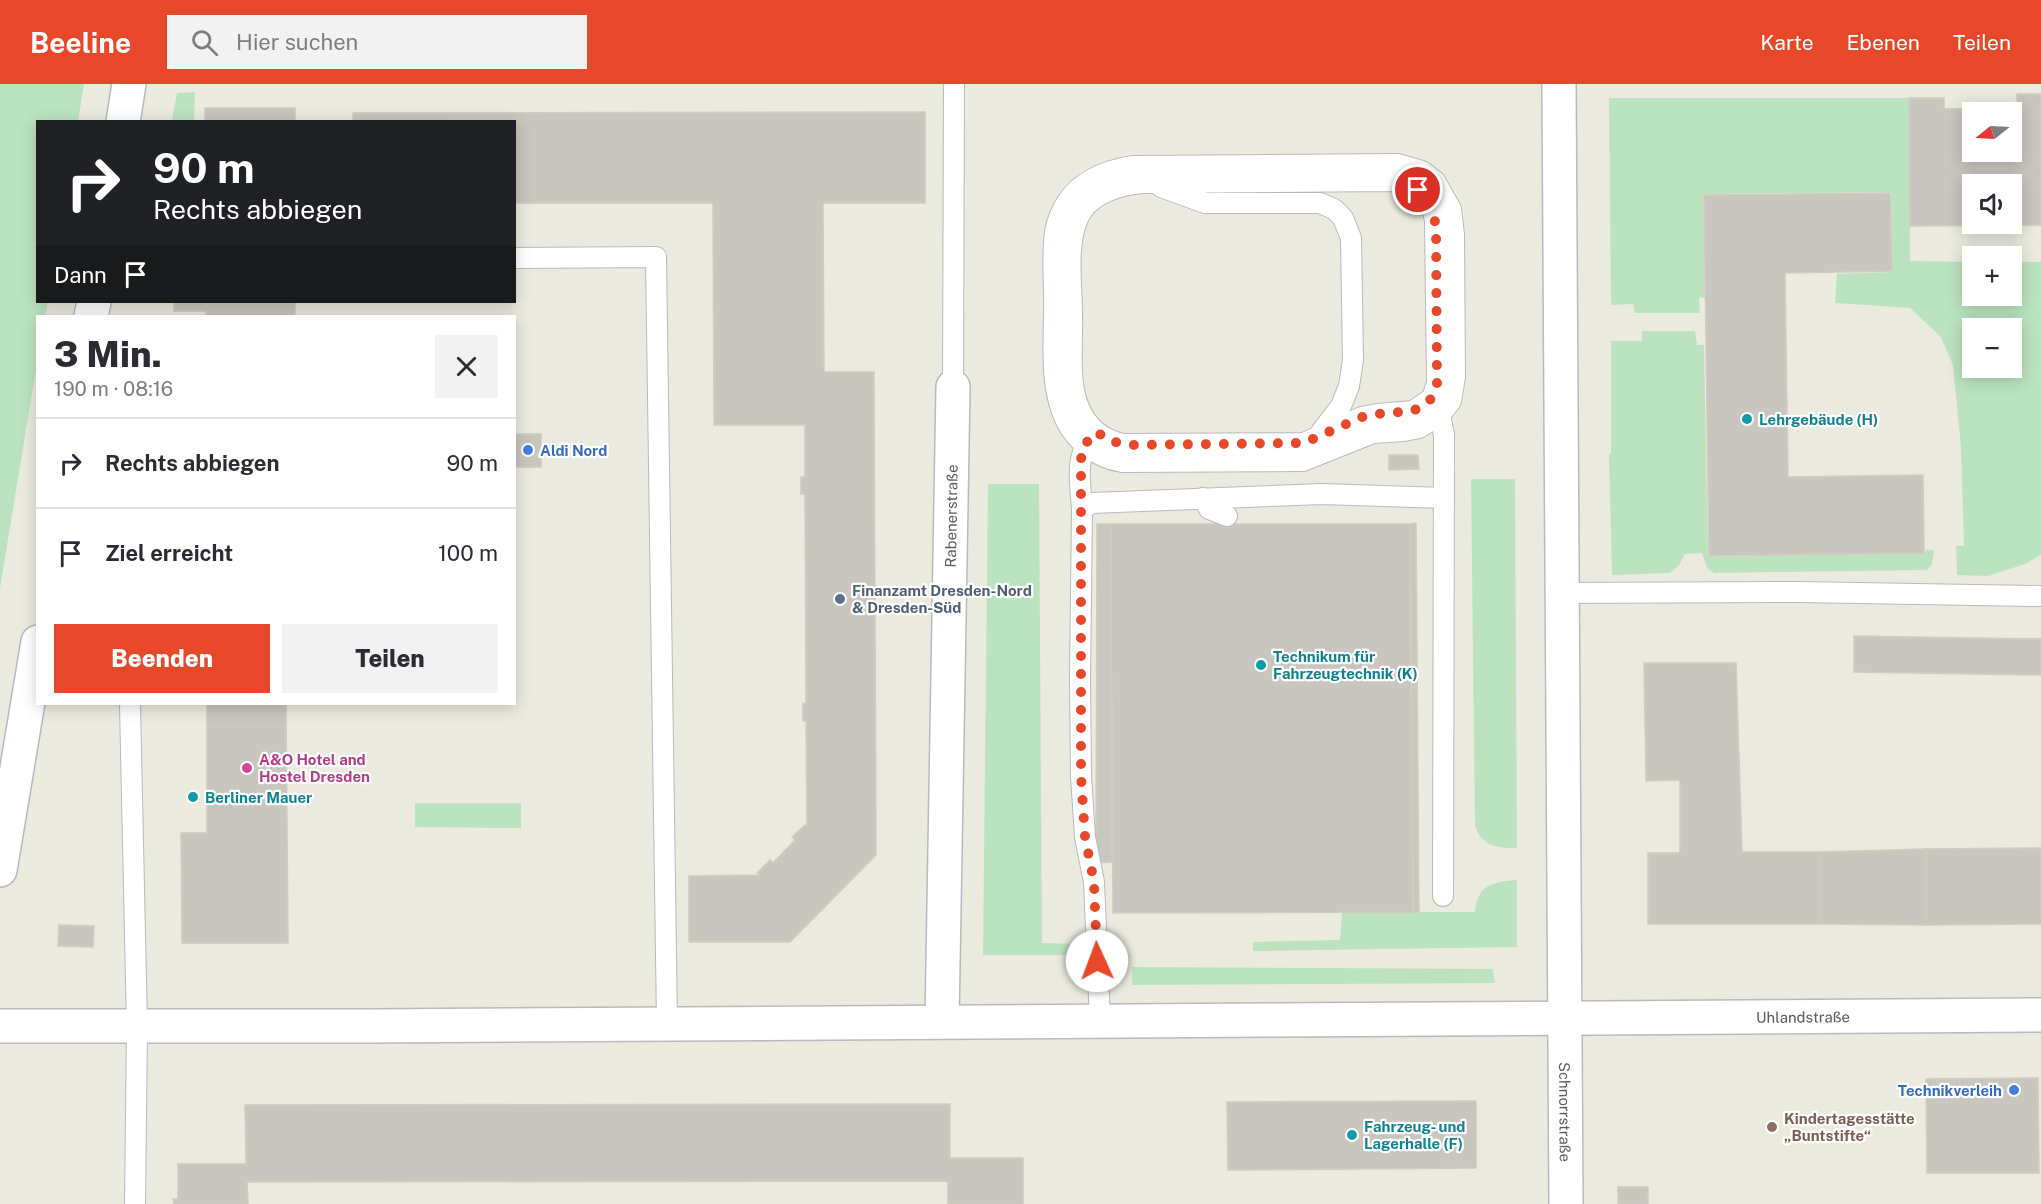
<!DOCTYPE html>
<html lang="de">
<head>
<meta charset="utf-8">
<style>
  :root { --surface:#fff; --page:#f2f2f3; --text:#2b2b33; --muted:#7c7c81; --line:#e1e1e2; --accent:#e74829 }
  body { margin:0; font-family:"Public Sans",sans-serif; background:var(--page); color:var(--text); height:100vh; display:flex; flex-direction:column; font-size:22px; white-space:nowrap }
  * { box-sizing:border-box; margin:0 }
  p { font-size:20px; color:var(--muted) }
  .icon { flex:none; width:33px; height:33px; fill:none; stroke:currentColor; stroke-width:2; stroke-linecap:round; stroke-linejoin:round }
  .map { position:relative; flex:1; overflow:hidden }
  .details { position:absolute; left:36px; top:231px; width:480px; height:390px; display:flex; flex-direction:column; background:var(--surface); border-radius:0px; box-shadow:0 3px 15px #0003 }
  .details>* { flex:none }
  .hud { position:absolute; left:36px; top:36px; width:480px; height:183px; border-radius:0px; box-shadow:0 3px 15px #0003; background:#202124; color:#fff; overflow:hidden }
  .needle { width:39px; rotate:252deg }
  .controls { position:absolute; left:1962px; top:18px; display:grid; gap:12px }
  .controls a { display:grid; place-items:center; width:60px; height:60px; border-radius:0px; background:var(--surface); box-shadow:0 3px 15px #0003; font-size:30px }
  .pin { position:absolute; display:grid; place-items:center; width:51px; height:51px; color:#fff; margin:-26px; border:3px solid #fff; border-radius:50%; box-shadow:0 2px 6px #0007 }
  .me { position:absolute; width:66px; margin:-33px; rotate:358deg; stroke-linejoin:round; filter:drop-shadow(0 0 4px #0008) }
  .turn { display:flex; align-items:center; gap:21px; height:126px; padding:0 18px; font-size:27px }
  .turn .icon { width:78px; height:78px; stroke-width:2.5 }
  .turn b { display:block; font-size:42px; line-height:51px }
  .then { display:flex; align-items:center; height:57px; padding:0 18px; background:#0003; gap:12px; font-size:22px }
  .round { display:grid; place-items:center; flex:none; width:63px; height:63px; border-radius:0px; background:var(--page) }
  .head { display:flex; align-items:center; justify-content:space-between; height:102px; padding:0 18px }
  h1 { font-size:36px; font-weight:800; line-height:45px }
  .cta { display:flex; gap:12px; margin-top:auto; padding:12px 18px }
  .cta a { flex:1; height:69px; border-radius:0px; background:var(--accent); color:#fff; font-size:24px; font-weight:800; line-height:69px; text-align:center }
  .cta a+a { background:var(--page); color:var(--text) }
  ul { padding:0; list-style:none }
  li { display:flex; align-items:center; gap:18px; height:90px; padding:0 18px; border-top:2px solid var(--line) }
  li div { flex:1 }
  li b { display:block; font-size:22px }
  li em { font-style:normal }
  header { display:flex; align-items:center; gap:36px; box-sizing:border-box; height:84px; padding:0 30px; background:var(--accent); color:#fff }
  header strong { font-size:28px }
  nav { display:flex; gap:33px; margin-inline-start:auto; font-size:21px }
  .search { width:420px; height:54px; background:var(--page); display:flex; align-items:center; gap:15px; box-sizing:border-box; padding:0 21px; border-radius:0px; color:var(--muted); font-size:22px }
  .map>svg:first-child { display:block }
  .green { fill:#bbe4be; fill-rule:evenodd }
  .building { fill:#c8c6be; stroke:#d0ccbe; stroke-width:1.5; fill-rule:evenodd }
  .lines { fill:none; stroke-linecap:round; stroke-linejoin:round }
  .service-casing { stroke:#b7b9be; stroke-width:22 }
  .minor-casing { stroke:#b7b9be; stroke-width:36 }
  .secondary-casing { stroke:#b5b8be; stroke-width:36 }
  .service { stroke:#fff; stroke-width:20 }
  .minor { stroke:#fff; stroke-width:33 }
  .secondary { stroke:#fff; stroke-width:33 }
  .route { stroke:#e74829; stroke-width:10; stroke-dasharray:0 18 }
  .culture-dot { fill:#0f9aa8; stroke:#fff; stroke-width:2 }
  .shop-dot { fill:#3f7fe0; stroke:#fff; stroke-width:2 }
  .service-dot { fill:#5c6f8a; stroke:#fff; stroke-width:2 }
  .hotel-dot { fill:#d1479c; stroke:#fff; stroke-width:2 }
  .education-dot { fill:#8d6e63; stroke:#fff; stroke-width:2 }
  .labels { text-anchor:middle; dominant-baseline:central; stroke-width:4.5; stroke-linejoin:round; paint-order:stroke }
  .culture-label { font-size:15px; font-weight:bold; fill:#0d838f; stroke:#fff; text-anchor:start }
  .shop-label { font-size:15px; font-weight:bold; fill:#366cbe; stroke:#fff; text-anchor:start }
  .street-label { font-size:15px; fill:#585b60; stroke:#fff }
  .service-label { font-size:15px; font-weight:bold; fill:#4e5e75; stroke:#fff; text-anchor:start }
  .hotel-label { font-size:15px; font-weight:bold; fill:#b23c85; stroke:#fff; text-anchor:start }
  .education-label { font-size:15px; font-weight:bold; fill:#785e54; stroke:#fff; text-anchor:start }
</style>
</head>
<body>
<header>
<strong>Beeline</strong>
<div class="search"><svg class="icon" aria-label="search" viewBox="0 0 24 24"><circle cx="10" cy="10" r="6"/><path d="M15 15l6 6"/></svg>Hier suchen</div>
<nav><a>Karte</a><a>Ebenen</a><a>Teilen</a></nav>
</header>
<div class="map">
<svg width="2041" height="1120" viewBox="0 0 2041 1120">
  <rect width="100%" height="100%" fill="#ebeadf"/>
  <g class="green">
    <path d="M 0,0 L 84,0 L 78,37 L 38,38 L 38,218 L 48,218 L 45,232 L 38,232 L 37,279 L 0,504 Z"/>
    <path d="M 195,8 L 194,37 L 172,37 L 177,9 Z"/>
    <path d="M 1609,14 L 1909,14 L 1910,177 L 1972,178 L 1972,212 L 2012,212 L 2012,178 L 2041,178 L 2041,470 L 2025,480 L 1988,492 L 1957,491 L 1956,462 L 1964,462 L 1961,363 L 1953,281 L 1941,253 L 1910,224 L 1835,219 L 1837,190 L 1892,188 L 1891,108 L 1703,110 L 1705,214 L 1699,214 L 1700,229 L 1635,229 L 1633,220 L 1611,221 ZM 1972,244 L 2012,244 L 2012,284 L 1972,284 Z"/>
    <path d="M 1642,247 L 1695,247 L 1697,261 L 1704,261 L 1708,473 L 1925,469 L 1926,466 L 1934,466 L 1932,480 L 1927,486 L 1714,489 L 1707,484 L 1702,469 L 1685,470 L 1679,481 L 1670,489 L 1612,491 L 1609,370 L 1611,370 L 1611,257 L 1642,257 Z"/>
    <path d="M 1471,395 L 1515,395 L 1517,764 C 1498,764 1482,763 1475,742 Z"/>
    <path d="M 988,400 L 1039,400 L 1042,859 L 1085,860 L 1085,871 L 983,871 Z"/>
    <path d="M 415,719 L 521,719 L 521,744 L 415,743 Z"/>
    <path d="M 1517,796 L 1517,863 L 1253,867 L 1253,858 L 1340,856 L 1342,828 L 1475,828 C 1478,800 1493,798 1517,796 Z"/>
    <path d="M 1132,883 L 1493,885 L 1495,899 L 1132,901 Z"/>
  </g>
  <g class="building">
    <path d="M 2017,10 L 2041,10 L 2041,141 L 1910,142 L 1909,14 L 1944,14 L 1944,25 L 2017,24 ZM 1972,28 L 2012,28 L 2012,68 L 1972,68 ZM 1972,100 L 2012,100 L 2012,140 L 1972,140 Z"/>
    <rect x="205" y="24" width="90" height="14"/>
    <path d="M 925,28 L 925,119 L 823,119 L 824,288 L 874,288 L 876,771 L 790,858 L 689,858 L 689,792 L 760,791 L 757,789 L 770,776 L 773,779 L 795,756 L 792,753 L 805,741 L 807,742 L 806,637 L 803,637 L 803,619 L 806,620 L 805,410 L 801,410 L 801,393 L 805,393 L 805,341 L 714,341 L 713,119 L 514,119 L 514,38 L 353,38 L 353,29 Z"/>
    <path d="M 1890,109 L 1892,187 L 1785,189 L 1788,393 L 1923,391 L 1924,469 L 1709,472 L 1704,111 Z"/>
    <path d="M 174,218 L 295,218 L 295,232 L 206,232 L 206,227 L 174,227 Z"/>
    <rect x="514" y="350" width="27" height="33"/>
    <path d="M 1389,371 L 1418,371 L 1419,385 L 1389,386 Z"/>
    <path d="M 1416,439 L 1419,828 L 1413,828 L 1410,440 Z"/>
    <path d="M 1097,440 L 1111,440 L 1112,778 L 1096,779 Z"/>
    <path d="M 1111,440 L 1410,440 L 1413,828 L 1113,829 Z"/>
    <path d="M 1854,552 L 2041,555 L 2041,591 L 1854,588 Z"/>
    <path d="M 1644,579 L 1736,579 L 1742,768 L 1820,768 L 1820,840 L 1648,840 L 1648,769 L 1680,769 L 1680,696 L 1646,697 Z"/>
    <path d="M 207,620 L 286,620 L 288,859 L 182,859 L 181,749 L 207,749 Z"/>
    <path d="M 2041,764 L 2041,840 L 1926,841 L 1926,765 Z"/>
    <path d="M 1926,765 L 1926,841 L 1820,840 L 1820,768 Z"/>
    <path d="M 59,841 L 94,842 L 93,863 L 58,862 Z"/>
    <path d="M 2038,994 L 2039,1089 L 1927,1089 L 1926,995 Z"/>
    <path d="M 1476,1017 L 1476,1084 L 1228,1086 L 1227,1018 Z"/>
    <path d="M 950,1020 L 950,1074 L 1023,1074 L 1023,1120 L 948,1120 L 948,1097 L 247,1098 L 248,1120 L 174,1120 L 173,1115 L 178,1115 L 178,1080 L 246,1080 L 245,1021 Z"/>
    <rect x="1618" y="1103" width="30" height="17"/>
  </g>
  <g class="lines">
    <g class="service-casing">
      <g id="service">
        <path d="M 1398,80 L 1422,87 L 1435,97 L 1451,125 L 1454,151 L 1455,293 L 1451,317 L 1440,331 L 1419,344 L 1404,347 L 1373,349 L 1303,377 L 1122,378 C 1097,374 1076,358 1065,335 C 1048,298 1055,252 1054,213 C 1054,191 1052,169 1055,148 C 1057,137 1061,127 1067,118 C 1082,95 1107,86 1133,82 Z"/>
        <path d="M 1397,97 C 1417,101 1431,115 1435,136 L 1437,299 L 1432,314 L 1413,327 L 1377,330 L 1362,333 L 1304,359 L 1124,360 C 1102,356 1086,342 1078,321 C 1068,295 1073,257 1072,230 C 1072,202 1067,170 1075,143 C 1077,136 1081,128 1085,123 C 1100,106 1122,101 1143,99 Z"/>
        <path d="M 1161,103 L 1205,119 L 1320,119 L 1334,125 L 1343,134 L 1351,154 L 1353,276 L 1349,302 L 1341,322 L 1321,348"/>
        <path d="M 514,174 L 656,173 L 667,940"/>
        <path d="M 953,303 L 954,0"/>
        <path d="M 1440,331 L 1444,351 L 1443,812"/>
        <path d="M 1203,414 L 1209,425 L 1227,432"/>
        <path d="M 1082,426 C 1081,403 1074,372 1091,354"/>
        <path d="M 1562,509 L 1799,508 L 2041,512"/>
        <path d="M 130,620 L 137,943 L 135,1120"/>
        <path d="M 1100,937 L 1094,798 L 1085,753 L 1081,692 L 1080,594 L 1082,426 L 1091,419 L 1322,410 L 1444,414"/>
      </g>
    </g>
    <g class="minor-casing">
      <g id="minor">
        <path id="s1" d="M 1559,0 L 1566,1120"/>
        <path id="s2" d="M 942,938 L 953,303"/>
        <path id="s3" d="M 0,942 L 370,942 L 2041,931"/>
      </g>
    </g>
    <g class="secondary-casing">
      <g id="secondary">
        <path d="M 123,38 L 129,0"/>
        <path d="M 91,232 L 94,218"/>
        <path d="M 0,786 L 38,558"/>
      </g>
    </g>
    <use href="#service" class="service"/>
    <use href="#minor" class="minor"/>
    <use href="#secondary" class="secondary"/>
  </g>
  <g class="lines">
    <path class="route" d="M 1097,877 L 1094,798 L 1085,753 L 1081,692 L 1081,375 L 1084,361 L 1097,348 L 1109,357 L 1132,361 L 1304,359 L 1362,333 L 1377,330 L 1413,327 L 1424,321 L 1432,314 L 1437,299 L 1436,142 L 1432,125 L 1418,106"/>
  </g>
  <g class="culture-dot">
    <circle cx="1747" cy="335" r="6"/>
    <circle cx="1261" cy="581" r="6"/>
    <circle cx="193" cy="713" r="6"/>
    <circle cx="1352" cy="1051" r="6"/>
  </g>
  <g class="shop-dot">
    <circle cx="528" cy="366" r="6"/>
    <circle cx="2014" cy="1006" r="6"/>
  </g>
  <circle class="service-dot" cx="840" cy="515" r="6"/>
  <circle class="hotel-dot" cx="247" cy="684" r="6"/>
  <circle class="education-dot" cx="1772" cy="1043" r="6"/>
  <g class="labels">
    <g class="culture-label">
      <text x="1759" y="335">Lehrgebäude (H)</text>
      <text x="1273" y="572">Technikum für<tspan x="1273" dy="17">Fahrzeugtechnik (K)</tspan></text>
      <text x="205" y="713">Berliner Mauer</text>
      <text x="1364" y="1042">Fahrzeug- und<tspan x="1364" dy="17">Lagerhalle (F)</tspan></text>
    </g>
    <g class="shop-label">
      <text x="540" y="366">Aldi Nord</text>
      <text x="2002" y="1006" text-anchor="end">Technikverleih</text>
    </g>
    <g class="street-label">
      <text stroke="none"><textPath href="#s2" startOffset="506">Rabenerstraße</textPath></text>
      <text stroke="none"><textPath href="#s3" startOffset="1803">Uhlandstraße</textPath></text>
      <text stroke="none"><textPath href="#s1" startOffset="1028">Schnorrstraße</textPath></text>
    </g>
    <g class="service-label">
      <text x="852" y="506">Finanzamt Dresden-Nord<tspan x="852" dy="17">&amp; Dresden-Süd</tspan></text>
    </g>
    <g class="hotel-label">
      <text x="259" y="675">A&amp;O Hotel and<tspan x="259" dy="17">Hostel Dresden</tspan></text>
    </g>
    <g class="education-label">
      <text x="1784" y="1034">Kindertagesstätte<tspan x="1784" dy="17">„Buntstifte“</tspan></text>
    </g>
  </g>
</svg>
<div class="controls">
<a><svg class="needle" viewBox="-14 -14 28 28"><path d="M0-13l5 13h-10z" fill="#e53935"/><path d="M0 13l5-13h-10z" fill="#7c7c81"/></svg></a>
<a><svg class="icon" aria-label="sound" viewBox="0 0 24 24"><path d="M4 9h4l5-4v14l-5-4H4zM17 9q2 3 0 6"/></svg></a>
<a>+</a>
<a>−</a>
</div>
<div class="pin" style="left:1418px;top:106px;background:#d93025"><svg class="icon" aria-label="arrive" viewBox="0 0 24 24"><path d="M6 21V4h12l-3 4 3 4H6"/></svg></div>
<svg class="me" style="left:1097px;top:877px" viewBox="-20 -20 40 40"><circle r="19" fill="#fff"/><path d="M0-13L10 11 0 6-10 11z" fill="#e74829"/></svg>
<div class="hud">
<div class="turn"><svg class="icon" aria-label="right" viewBox="0 0 24 24"><path d="M7 20v-9h11M14 6l5 5-5 5"/></svg><div><b>90 m</b>Rechts abbiegen</div></div>
<div class="then">Dann<svg class="icon" aria-label="arrive" viewBox="0 0 24 24"><path d="M6 21V4h12l-3 4 3 4H6"/></svg></div>
</div>
<section class="details">
<div class="head"><div><h1>3 Min.</h1><p>190 m · 08:16</p></div><a class="round"><svg class="icon" aria-label="close" viewBox="0 0 24 24"><path d="M6 6l12 12M18 6L6 18"/></svg></a></div>
<ul>
<li><svg class="icon" aria-label="right" viewBox="0 0 24 24"><path d="M7 20v-9h11M14 6l5 5-5 5"/></svg><div><b>Rechts abbiegen</b></div><em>90 m</em></li>
<li><svg class="icon" aria-label="arrive" viewBox="0 0 24 24"><path d="M6 21V4h12l-3 4 3 4H6"/></svg><div><b>Ziel erreicht</b></div><em>100 m</em></li>
</ul>
<div class="cta"><a>Beenden</a><a>Teilen</a></div>
</section>
</div>
</body>
</html>
